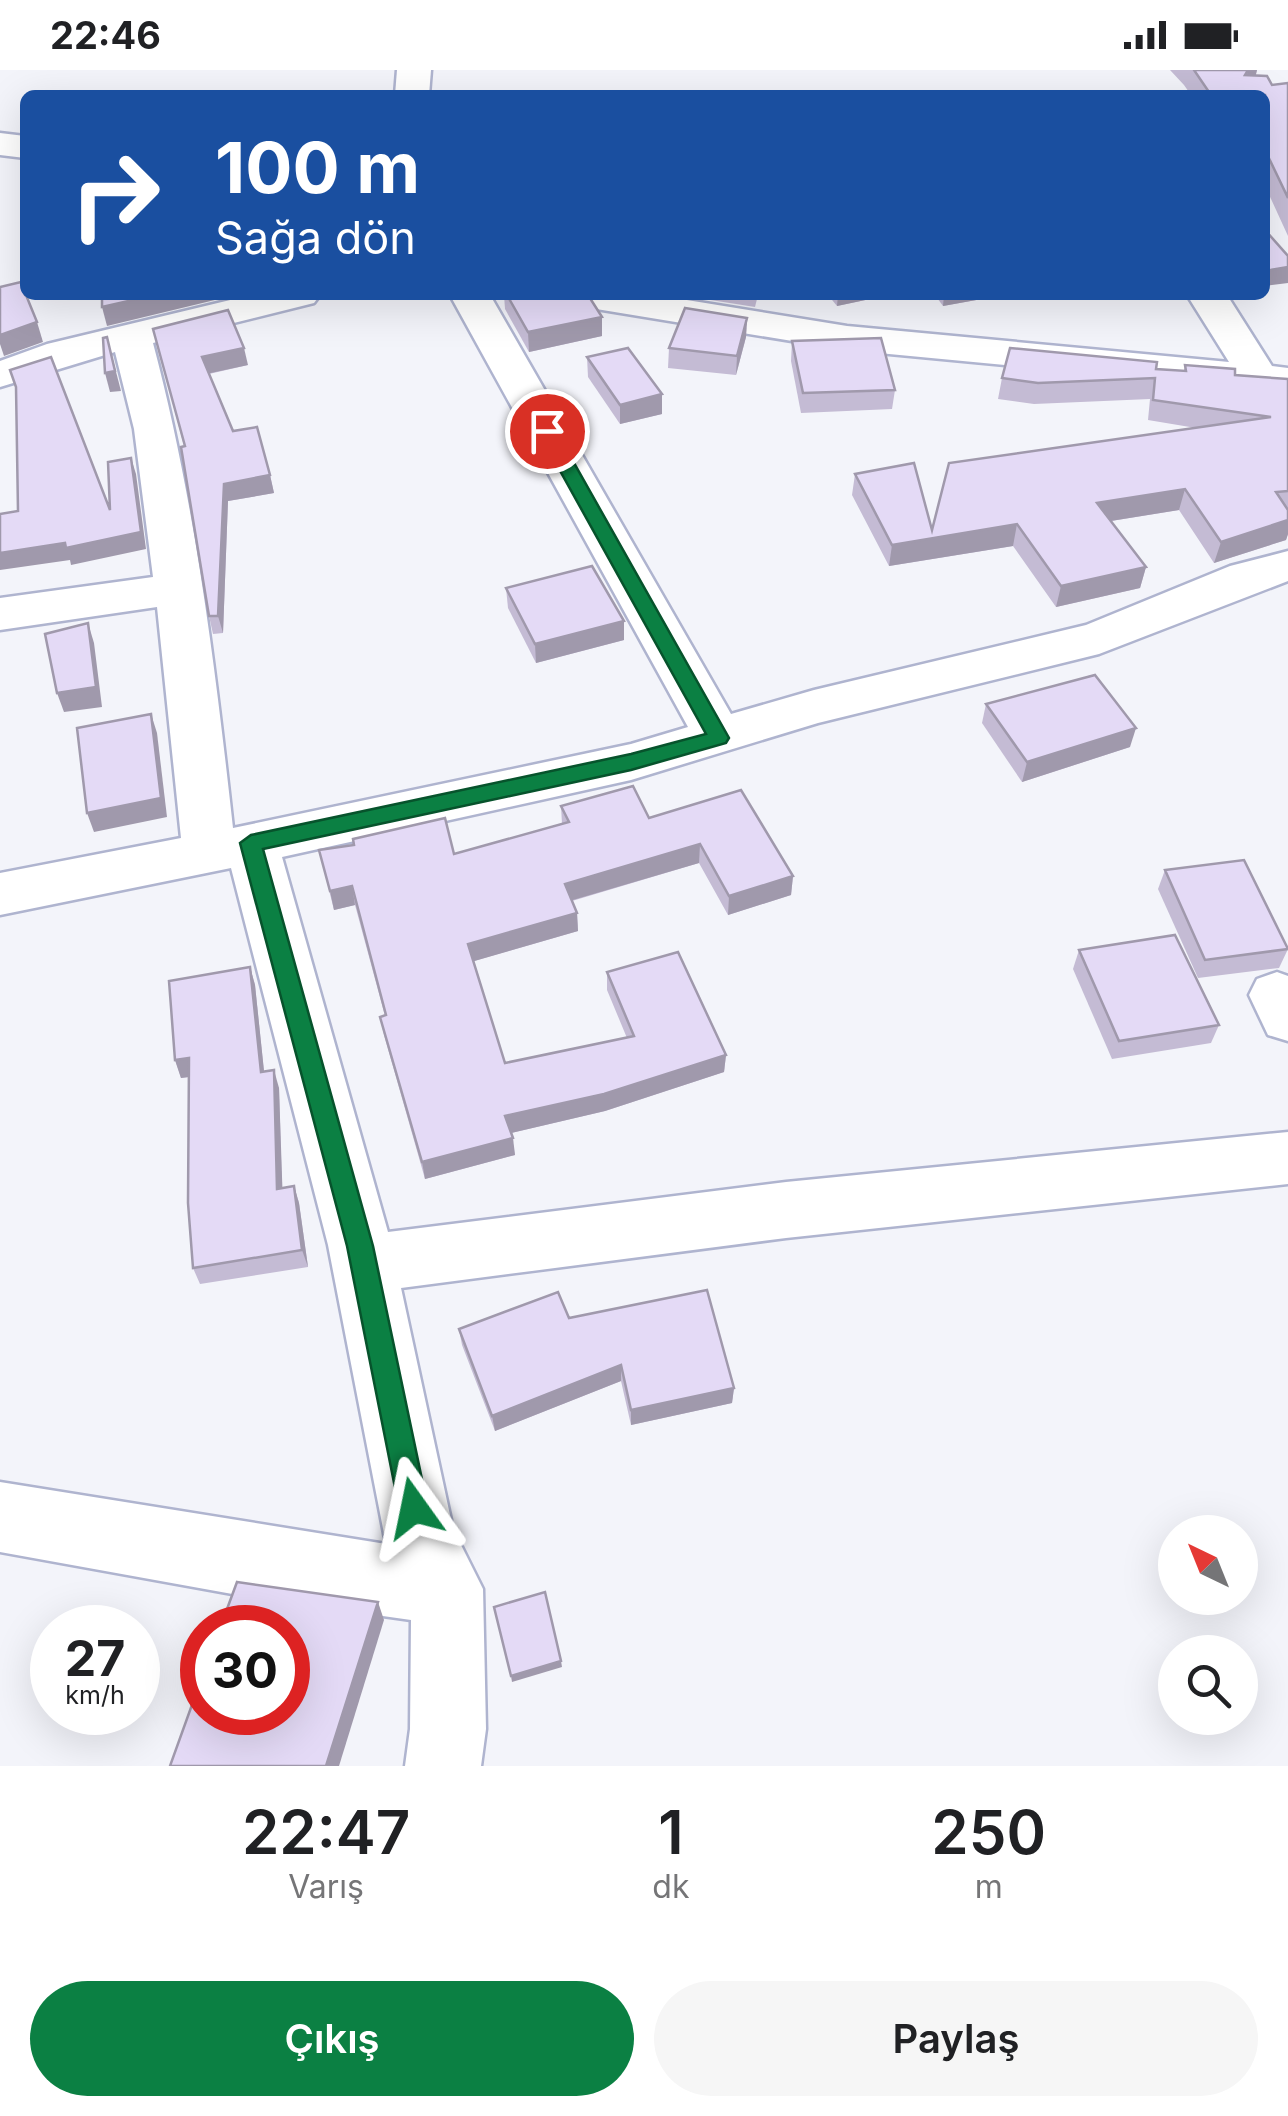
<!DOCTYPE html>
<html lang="tr">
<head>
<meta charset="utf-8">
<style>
  :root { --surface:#fff; --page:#f6f6f6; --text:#202124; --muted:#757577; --accent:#0b8043 }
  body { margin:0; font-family:Inter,sans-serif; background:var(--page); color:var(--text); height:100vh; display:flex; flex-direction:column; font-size:38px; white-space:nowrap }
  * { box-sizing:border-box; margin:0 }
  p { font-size:32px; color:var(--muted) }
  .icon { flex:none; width:55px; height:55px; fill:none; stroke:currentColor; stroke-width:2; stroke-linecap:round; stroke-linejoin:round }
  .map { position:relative; height:1696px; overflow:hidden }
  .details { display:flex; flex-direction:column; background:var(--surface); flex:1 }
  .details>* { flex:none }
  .banner { position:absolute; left:20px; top:20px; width:1250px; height:210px; border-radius:15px; box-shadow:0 10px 40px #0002; background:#1a4fa0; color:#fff; overflow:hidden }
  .needle { width:65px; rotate:317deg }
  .tools { position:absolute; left:1158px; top:1445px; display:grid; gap:20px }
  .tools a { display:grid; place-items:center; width:100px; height:100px; border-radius:50%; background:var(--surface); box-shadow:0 10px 40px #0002; font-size:50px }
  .speed { position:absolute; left:30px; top:1535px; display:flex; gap:20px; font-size:50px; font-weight:700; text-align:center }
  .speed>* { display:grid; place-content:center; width:130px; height:130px; border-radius:50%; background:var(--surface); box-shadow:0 10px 40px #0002; line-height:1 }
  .speed small { font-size:25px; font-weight:400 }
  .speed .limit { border:15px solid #d22; background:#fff; color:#111 }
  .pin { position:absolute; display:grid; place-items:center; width:85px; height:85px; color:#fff; margin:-42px; border:5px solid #fff; border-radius:50%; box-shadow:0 2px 10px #0007 }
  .me { position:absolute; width:110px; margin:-55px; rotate:348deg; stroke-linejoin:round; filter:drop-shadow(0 0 8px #0008) }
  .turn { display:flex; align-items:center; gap:35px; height:210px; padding:0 30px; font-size:45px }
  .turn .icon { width:130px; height:130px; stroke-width:2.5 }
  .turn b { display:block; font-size:70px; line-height:85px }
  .eta { display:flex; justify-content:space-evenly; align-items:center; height:170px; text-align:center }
  .eta b { font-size:60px; font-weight:600; line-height:70px }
  .cta { display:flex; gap:20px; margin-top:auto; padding:20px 30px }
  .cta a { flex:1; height:115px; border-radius:60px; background:var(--accent); color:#fff; font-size:40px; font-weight:600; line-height:115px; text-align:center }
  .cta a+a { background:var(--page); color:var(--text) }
  .status { display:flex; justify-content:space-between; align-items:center; height:70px; padding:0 50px; background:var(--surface); direction:ltr }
  .status svg { height:28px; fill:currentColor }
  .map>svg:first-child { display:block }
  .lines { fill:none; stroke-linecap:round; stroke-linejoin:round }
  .minor-casing { stroke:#afb4cf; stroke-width:5 }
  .minor { fill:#fff; fill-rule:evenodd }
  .wall { fill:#c4bbd4 }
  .shaded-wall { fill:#a099ac }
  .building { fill:#e4daf6; stroke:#a099ac; stroke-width:2.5 }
  .route { fill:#0b8043; stroke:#07532c; stroke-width:2.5 }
</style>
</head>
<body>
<div class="status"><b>22:46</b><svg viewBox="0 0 49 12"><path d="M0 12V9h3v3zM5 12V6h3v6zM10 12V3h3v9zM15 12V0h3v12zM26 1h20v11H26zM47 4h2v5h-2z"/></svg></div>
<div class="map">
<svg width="1288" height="1696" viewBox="0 0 1288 1696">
  <rect width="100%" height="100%" fill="#f3f4fa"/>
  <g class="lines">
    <g class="minor-casing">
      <g id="minor">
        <path d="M 397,0 L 431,0 L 429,25 L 395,25 Z"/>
        <path d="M 0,63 L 25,66 L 25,88 L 0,85 Z"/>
        <path d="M 251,225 L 320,225 L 314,233 L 153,273 C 195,431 215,595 233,758 L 631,674 L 688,657 L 450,225 L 490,225 L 731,644 L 814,620 L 1086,555 L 1230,496 L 1288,481 L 1288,511 L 1099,584 L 818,653 L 631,710 L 282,787 L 388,1162 L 786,1112 L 1288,1062 L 1288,1114 L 786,1168 L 401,1218 L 453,1459 L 483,1519 L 486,1659 L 481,1696 L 405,1696 L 410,1659 L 411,1550 L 249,1527 L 0,1482 L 0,1412 L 386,1474 L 328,1175 L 231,798 L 0,845 L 0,803 L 181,768 L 157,537 L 0,560 L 0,528 L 153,507 L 134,359 L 115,282 L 0,317 L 0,291 L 47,274 Z"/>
        <path d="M 564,225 L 656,225 L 847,256 L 1229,292 L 1187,225 L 1227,225 L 1272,296 L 1288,298 L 1288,322 L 847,280 L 584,237 L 570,233 Z"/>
        <path d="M 1277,902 L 1288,906 L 1288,971 L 1268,965 L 1249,925 L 1257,909 Z"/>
      </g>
    </g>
    <use href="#minor" class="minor"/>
  </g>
  <g class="wall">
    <path d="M 1170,0 L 1257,0 L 1255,6 L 1272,15 L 1288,13 L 1288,166 L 1265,116 L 1265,25 L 1191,25 L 1184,15 Z"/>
    <path d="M 504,225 L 588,225 L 602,266 L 529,282 L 505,239 Z"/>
    <path d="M 679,225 L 758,225 L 755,237 Z"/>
    <path d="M 828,225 L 889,225 L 837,236 Z"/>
    <path d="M 935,225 L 1004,225 L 943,236 Z"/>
    <path d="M 747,248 L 746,267 L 736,305 L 668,298 L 669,278 Z"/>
    <path d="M 153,259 L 248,295 L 209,304 L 233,361 L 270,405 L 274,423 L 228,431 L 223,563 L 213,564 L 209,546 L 184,376 Z"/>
    <path d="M 792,271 L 895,320 L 892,339 L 801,343 L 791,291 Z"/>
    <path d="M 587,287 L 662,324 L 662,344 L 620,354 L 588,307 Z"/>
    <path d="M 1185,295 L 1235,305 L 1288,309 L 1288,464 L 1286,470 L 1214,493 L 1179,440 L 1111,451 L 1146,497 L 1140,518 L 1056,537 L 1013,476 L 889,496 L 852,425 L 855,404 L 932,460 L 1196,358 L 1148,350 L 1150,329 L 1034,334 L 998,329 L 1002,308 L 1156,299 L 1184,301 Z"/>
    <path d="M 506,518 L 624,551 L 624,570 L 536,593 L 508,538 Z"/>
    <path d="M 986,634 L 1130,677 L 1022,712 L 982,653 Z"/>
    <path d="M 561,736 L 649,748 L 793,806 L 791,825 L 728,845 L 699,793 L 572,831 L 577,843 L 578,861 L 474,891 L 505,993 L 627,968 L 607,920 L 607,902 L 726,985 L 724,1002 L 605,1041 L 511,1063 L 515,1085 L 425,1109 L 384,965 L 380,947 L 385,946 L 355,835 L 334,840 L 319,780 L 454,784 L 562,754 Z"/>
    <path d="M 1165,800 L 1288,879 L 1279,898 L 1198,908 L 1158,819 Z"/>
    <path d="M 1079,880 L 1219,955 L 1211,973 L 1112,989 L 1073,899 Z"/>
    <path d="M 250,897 L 255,915 L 264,1002 L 279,1018 L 282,1118 L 294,1116 L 299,1133 L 308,1197 L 200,1214 L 193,1198 L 189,1007 L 181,1008 L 175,990 Z"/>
    <path d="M 569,1248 L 734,1318 L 732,1333 L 631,1355 L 621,1311 L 495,1361 L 462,1275 L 459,1259 Z"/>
  </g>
  <g class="shaded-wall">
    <path d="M 1248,0 L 1257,0 L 1254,13 L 1244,16 Z"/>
    <path d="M 1288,197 L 1288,213 L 1265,216 L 1265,201 Z"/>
    <path d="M 155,225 L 218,225 L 219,229 L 107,256 L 102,237 Z"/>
    <path d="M 838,225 L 889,225 L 837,236 Z"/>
    <path d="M 944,225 L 1004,225 L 943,236 Z"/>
    <path d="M 602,247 L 602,266 L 529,282 L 528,262 Z"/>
    <path d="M 747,248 L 746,267 L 736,305 L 737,286 Z"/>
    <path d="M 37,252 L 43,272 L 4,286 L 0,274 L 0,265 Z"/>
    <path d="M 107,267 L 121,321 L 110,322 L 105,303 Z"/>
    <path d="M 244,278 L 248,295 L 206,304 L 202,287 Z"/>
    <path d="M 662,324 L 662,344 L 620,354 L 620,335 Z"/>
    <path d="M 131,388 L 136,404 L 146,479 L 71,495 L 70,490 L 0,500 L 0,483 L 141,462 Z"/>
    <path d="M 270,405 L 274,423 L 228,431 L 223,563 L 218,546 L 224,414 Z"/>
    <path d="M 1185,419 L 1179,440 L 1092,454 L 1097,433 Z"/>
    <path d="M 1288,450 L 1288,464 L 1286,470 L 1214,493 L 1221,472 Z"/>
    <path d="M 1017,454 L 1013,476 L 889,496 L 892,475 Z"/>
    <path d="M 1146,497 L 1140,518 L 1056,537 L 1061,516 Z"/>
    <path d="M 624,551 L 624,570 L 536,593 L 535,574 Z"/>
    <path d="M 88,553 L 94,573 L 102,637 L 64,642 L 57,623 Z"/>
    <path d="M 151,644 L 157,663 L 167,747 L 94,762 L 87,743 Z"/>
    <path d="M 1136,658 L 1130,677 L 1022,712 L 1027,692 Z"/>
    <path d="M 700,774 L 699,793 L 566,832 L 565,814 Z"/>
    <path d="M 793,806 L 791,825 L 728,845 L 729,826 Z"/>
    <path d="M 352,816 L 355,835 L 334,840 L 330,821 Z"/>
    <path d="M 577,843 L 578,861 L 471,892 L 468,874 Z"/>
    <path d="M 250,897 L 255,915 L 266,1020 L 261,1002 Z"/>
    <path d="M 726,985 L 724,1002 L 605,1041 L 507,1064 L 505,1046 Z"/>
    <path d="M 189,988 L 196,1006 L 181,1008 L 175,990 Z"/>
    <path d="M 274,1000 L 279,1018 L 283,1136 L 277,1119 Z"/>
    <path d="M 513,1068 L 515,1085 L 425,1109 L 422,1092 Z"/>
    <path d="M 294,1116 L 299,1133 L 308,1197 L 302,1180 Z"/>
    <path d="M 621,1295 L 621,1311 L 495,1361 L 492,1346 Z"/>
    <path d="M 734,1318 L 732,1333 L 631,1355 L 631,1340 Z"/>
    <path d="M 378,1532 L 384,1550 L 339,1696 L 326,1696 Z"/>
    <path d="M 561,1591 L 562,1597 L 512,1612 L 511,1606 Z"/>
  </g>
  <g class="building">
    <path d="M 1194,0 L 1248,0 L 1245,5 L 1267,6 L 1272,15 L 1288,13 L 1288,128 L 1265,80 L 1265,25 L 1211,25 Z"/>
    <path d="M 1265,160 L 1288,186 L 1288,197 L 1265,201 Z"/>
    <path d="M 21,212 L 25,225 L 26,225 L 37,252 L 0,265 L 0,217 Z"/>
    <path d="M 102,225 L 155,225 L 102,237 Z"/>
    <path d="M 507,225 L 588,225 L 602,247 L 528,262 Z"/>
    <path d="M 685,238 L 747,248 L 737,286 L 669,278 Z"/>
    <path d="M 228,240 L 244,278 L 202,287 L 233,361 L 257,357 L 270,405 L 224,414 L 218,546 L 209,546 L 181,377 L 185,376 L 153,259 Z"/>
    <path d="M 107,267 L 115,301 L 105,303 L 103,268 Z"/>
    <path d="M 881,268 L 895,320 L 803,323 L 792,271 Z"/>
    <path d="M 628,278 L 662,324 L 620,335 L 587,287 Z"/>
    <path d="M 1010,278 L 1157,292 L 1156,299 L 1186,301 L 1185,295 L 1235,299 L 1235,305 L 1288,309 L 1288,421 L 1276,422 L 1288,440 L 1288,450 L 1221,472 L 1185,419 L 1097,433 L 1146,497 L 1061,516 L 1017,454 L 892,475 L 855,404 L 914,393 L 932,460 L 949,393 L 1271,347 L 1153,330 L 1155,308 L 1038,313 L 1002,308 Z"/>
    <path d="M 51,287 L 110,440 L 108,392 L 131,388 L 141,462 L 66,478 L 65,473 L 0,483 L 0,444 L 18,441 L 16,317 L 10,300 Z"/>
    <path d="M 592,496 L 624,551 L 535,574 L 506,518 Z"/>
    <path d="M 88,553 L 96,617 L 57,623 L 45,564 Z"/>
    <path d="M 1095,605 L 1136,658 L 1027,692 L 986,634 Z"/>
    <path d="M 151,644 L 161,728 L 87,743 L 77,658 Z"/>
    <path d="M 633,716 L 649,748 L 741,720 L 793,806 L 729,826 L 700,774 L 565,814 L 577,843 L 468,874 L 505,993 L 634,966 L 607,902 L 678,882 L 726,985 L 604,1024 L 505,1046 L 513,1068 L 422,1092 L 380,947 L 386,945 L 352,816 L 330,821 L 319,780 L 354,775 L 353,769 L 445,748 L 454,784 L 569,752 L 561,736 Z"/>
    <path d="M 1244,790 L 1288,879 L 1205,890 L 1165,800 Z"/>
    <path d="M 1175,865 L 1219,955 L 1119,971 L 1079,880 Z"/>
    <path d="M 250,897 L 261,1002 L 274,1000 L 277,1119 L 294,1116 L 302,1180 L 193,1198 L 188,1133 L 189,988 L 175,990 L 169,911 Z"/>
    <path d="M 707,1220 L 734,1318 L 631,1340 L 621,1295 L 492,1346 L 459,1259 L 558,1222 L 569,1248 Z"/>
    <path d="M 237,1512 L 378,1532 L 326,1696 L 170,1696 L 202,1607 L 202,1642 L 288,1642 L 288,1558 L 220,1558 Z"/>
    <path d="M 545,1522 L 561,1591 L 511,1606 L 494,1537 Z"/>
  </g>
  <path class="route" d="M 547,356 L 556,361 L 729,668 L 726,673 L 631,700 L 263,779 L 373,1176 L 428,1438 L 424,1448 L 414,1452 L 403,1448 L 399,1438 L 347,1176 L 240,773 L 251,765 L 631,684 L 706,664 L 538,361 Z"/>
</svg>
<div class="tools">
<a><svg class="needle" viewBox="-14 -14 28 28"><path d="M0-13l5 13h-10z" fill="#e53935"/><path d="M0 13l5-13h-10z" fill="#757577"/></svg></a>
<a><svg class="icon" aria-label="search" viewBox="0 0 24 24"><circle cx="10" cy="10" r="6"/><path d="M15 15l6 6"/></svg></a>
</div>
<div class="speed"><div>27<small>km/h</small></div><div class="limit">30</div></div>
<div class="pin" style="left:547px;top:361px;background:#d93025"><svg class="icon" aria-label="arrive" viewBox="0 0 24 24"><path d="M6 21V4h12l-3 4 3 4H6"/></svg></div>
<svg class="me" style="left:414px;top:1438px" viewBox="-20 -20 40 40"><path d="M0-17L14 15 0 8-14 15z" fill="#0b8043" stroke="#fff" stroke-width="4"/></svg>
<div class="banner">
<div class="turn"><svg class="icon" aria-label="right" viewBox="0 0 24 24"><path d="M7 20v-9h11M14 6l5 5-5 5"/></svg><div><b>100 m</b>Sağa dön</div></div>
</div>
</div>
<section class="details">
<div class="eta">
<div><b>22:47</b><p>Varış</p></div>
<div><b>1</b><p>dk</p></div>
<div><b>250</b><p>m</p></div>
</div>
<div class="cta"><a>Çıkış</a><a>Paylaş</a></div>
</section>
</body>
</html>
